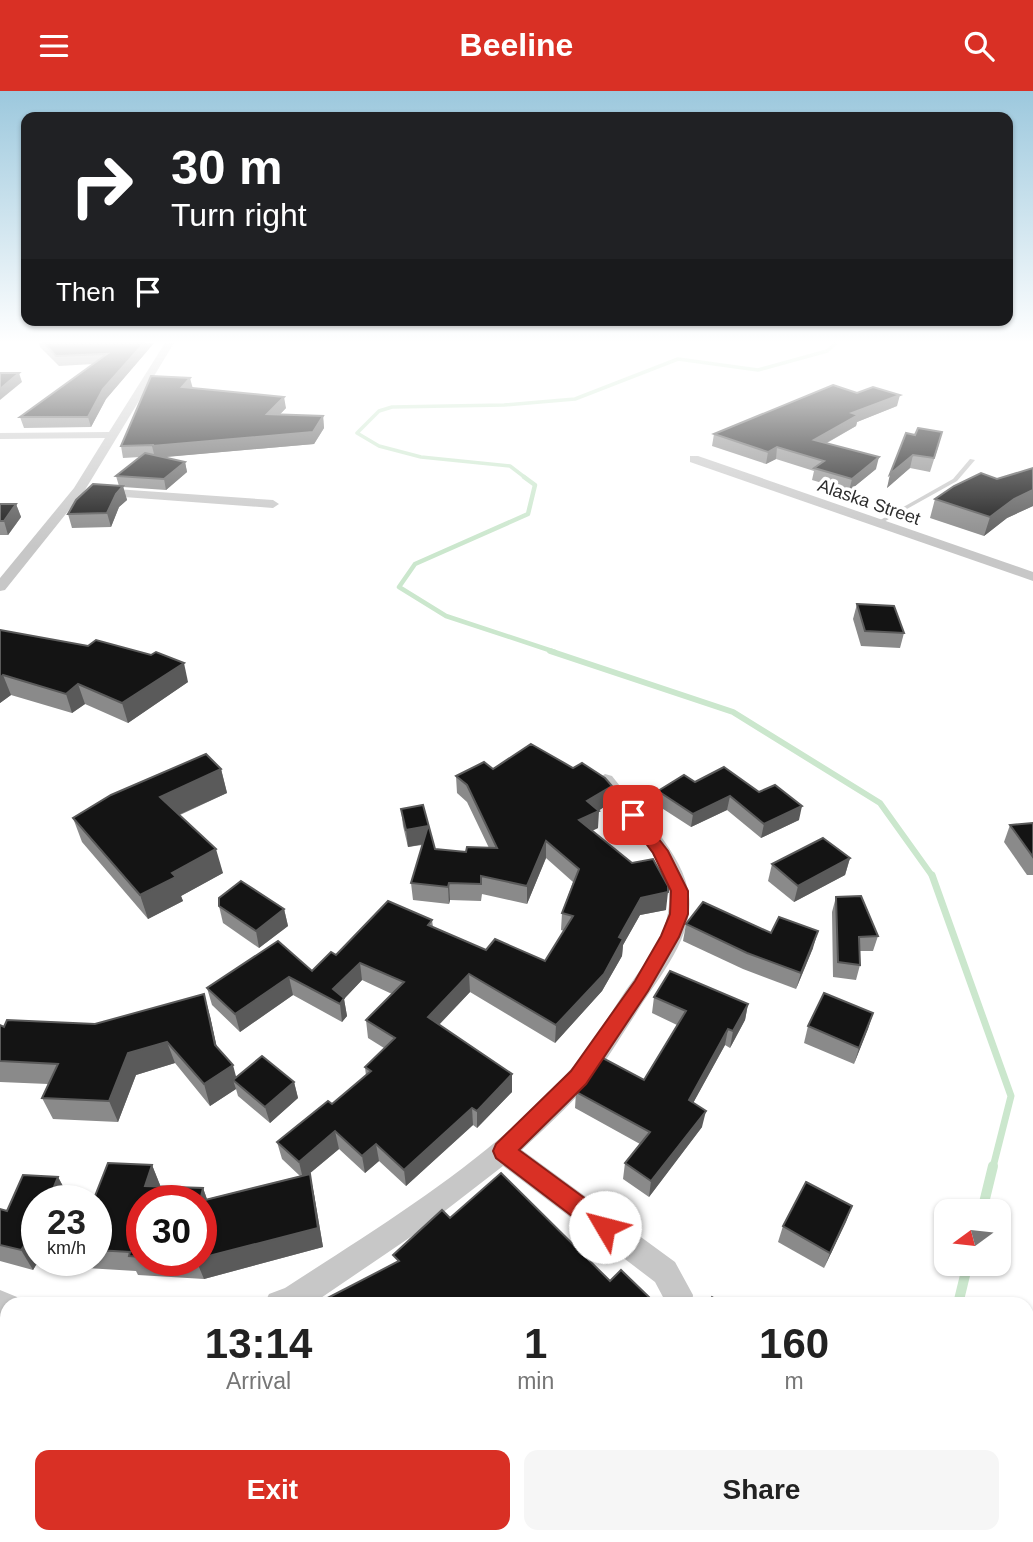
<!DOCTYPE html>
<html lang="en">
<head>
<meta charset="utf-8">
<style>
  :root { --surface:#fff; --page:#f6f6f6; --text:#222; --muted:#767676; --accent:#d93025 }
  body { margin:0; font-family:Arial,sans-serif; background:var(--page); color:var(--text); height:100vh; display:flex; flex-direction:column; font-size:26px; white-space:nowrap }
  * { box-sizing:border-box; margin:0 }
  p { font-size:23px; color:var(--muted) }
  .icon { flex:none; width:38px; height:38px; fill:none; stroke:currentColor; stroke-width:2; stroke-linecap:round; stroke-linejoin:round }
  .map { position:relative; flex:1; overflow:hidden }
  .details { position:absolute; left:0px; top:1206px; width:1034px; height:247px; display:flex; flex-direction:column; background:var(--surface); border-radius:21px 21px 0 0; box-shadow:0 2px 5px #0004 }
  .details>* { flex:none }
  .guide { position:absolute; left:21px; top:21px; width:992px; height:214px; border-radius:14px; box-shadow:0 2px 5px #0004; background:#202124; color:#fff; overflow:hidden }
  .needle { width:46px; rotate:255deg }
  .buttons { position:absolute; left:934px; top:1108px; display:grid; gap:14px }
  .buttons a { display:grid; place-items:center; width:77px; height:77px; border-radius:14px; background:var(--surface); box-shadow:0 2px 5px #0004; font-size:35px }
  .speed { position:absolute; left:21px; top:1094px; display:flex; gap:14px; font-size:35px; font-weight:700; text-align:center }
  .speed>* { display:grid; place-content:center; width:91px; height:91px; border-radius:50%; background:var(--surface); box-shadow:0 2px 5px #0004; line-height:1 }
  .speed small { font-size:18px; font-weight:400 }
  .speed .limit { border:10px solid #d22; background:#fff; color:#111 }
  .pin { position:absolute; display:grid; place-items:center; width:60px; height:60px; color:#fff; margin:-30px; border-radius:14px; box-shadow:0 4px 10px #0006 }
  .me { position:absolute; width:77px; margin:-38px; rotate:307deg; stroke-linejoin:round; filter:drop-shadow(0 0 5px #0008) }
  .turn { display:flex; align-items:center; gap:24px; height:147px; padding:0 35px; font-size:32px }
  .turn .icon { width:91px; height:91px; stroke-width:2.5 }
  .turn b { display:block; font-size:49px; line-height:60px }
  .then { display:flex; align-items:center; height:66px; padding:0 35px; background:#0003; gap:14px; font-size:26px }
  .eta { display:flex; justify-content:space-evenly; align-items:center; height:119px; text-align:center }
  .eta b { font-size:42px; font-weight:800; line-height:49px }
  .button { display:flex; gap:14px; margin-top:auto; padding:14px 35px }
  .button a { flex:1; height:80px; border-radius:14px; background:var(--accent); color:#fff; font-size:28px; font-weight:800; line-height:80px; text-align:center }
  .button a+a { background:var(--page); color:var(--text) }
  header { display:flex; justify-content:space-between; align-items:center; height:91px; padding:0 35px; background:var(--accent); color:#fff; font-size:32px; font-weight:800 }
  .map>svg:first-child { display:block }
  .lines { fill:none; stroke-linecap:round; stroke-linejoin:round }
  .stream-far4 { stroke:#cbe7cd; stroke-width:3.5 }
  .stream-far3 { stroke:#cbe7cd; stroke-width:4.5 }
  .stream-far2 { stroke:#cbe7cd; stroke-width:6 }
  .stream-far1 { stroke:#cbe7cd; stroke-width:7 }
  .stream { stroke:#cbe7cd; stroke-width:10 }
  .lane { fill:#c7c7c7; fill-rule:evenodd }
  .street { fill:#c7c7c7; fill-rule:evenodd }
  .wall { fill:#8a8a8a; fill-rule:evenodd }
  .shaded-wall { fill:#5a5a5a }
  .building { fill:#141414; stroke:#5a5a5a; stroke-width:2 }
  .route { fill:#d93025; stroke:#8d1f18; stroke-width:2 }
  .labels { text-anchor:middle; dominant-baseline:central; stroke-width:7; stroke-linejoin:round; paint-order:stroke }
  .far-street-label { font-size:18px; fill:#2d2d2d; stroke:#fff }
</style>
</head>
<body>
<header><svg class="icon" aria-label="menu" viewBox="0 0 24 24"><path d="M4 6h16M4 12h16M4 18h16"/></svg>Beeline<svg class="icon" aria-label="search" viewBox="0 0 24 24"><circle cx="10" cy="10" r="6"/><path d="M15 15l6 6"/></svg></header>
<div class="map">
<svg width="1033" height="1451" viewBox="0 0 1033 1451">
  <rect width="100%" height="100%" fill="#fff"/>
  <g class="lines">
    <path class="stream-far4" d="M 527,388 L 510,375 L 421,366 L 379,355 L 357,342 L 379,320 L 392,316 L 504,314 L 575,308 L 678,268 L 758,279 L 827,260 L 836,252"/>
    <path class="stream-far3" d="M 524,386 L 535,394 L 528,423 L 415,473 L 399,496 L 446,525 L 555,561"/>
    <path class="stream-far2" d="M 550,560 L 733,621 L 880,712 L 933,786"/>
    <path class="stream-far1" d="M 932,784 L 1011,1005 L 993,1076"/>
    <g class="stream">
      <path d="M 982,1120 L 993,1075"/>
      <path d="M 958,1213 L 968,1172"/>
      <path d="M 887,1451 L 888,1446"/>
    </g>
    <path class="lane" d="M 970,368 L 975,369 L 957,390 L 880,433 L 875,432 L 953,388 Z"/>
    <g class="street">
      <path d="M 165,252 L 174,252 L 85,399 L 5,499 L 0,500 L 0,487 L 74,397 L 105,347 L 0,348 L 0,342 L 109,341 Z"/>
      <path d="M 690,365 L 698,365 L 1033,481 L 1033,490 L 690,371 Z"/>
      <path d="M 101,397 L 273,409 L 279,413 L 273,417 L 97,404 L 97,398 Z"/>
      <path d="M 605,683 L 612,685 C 636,716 685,764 689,805 C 694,848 656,889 635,924 C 619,948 605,973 587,994 C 567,1017 544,1038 522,1059 L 675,1171 L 693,1204 L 692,1213 L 662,1213 L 663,1206 L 655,1191 L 503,1075 L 415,1143 L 312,1213 L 264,1213 L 269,1203 L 285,1197 C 385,1132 492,1068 571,978 C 592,954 608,926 626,899 C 645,872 671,841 669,805 C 665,763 618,722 596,689 Z"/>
      <path d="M 0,1199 L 17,1206 L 20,1213 L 7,1213 L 7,1231 L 0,1229 Z"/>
      <path d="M 569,1446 L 603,1446 L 601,1451 L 567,1451 Z"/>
    </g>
  </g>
  <g class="wall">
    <path d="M 39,252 L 154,252 L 106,308 L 91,336 L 24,337 L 20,326 L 93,273 L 59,275 L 40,256 Z"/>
    <path d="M 192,297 L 286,317 L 279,324 L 323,325 L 324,337 L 314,353 L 163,366 L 185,371 L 187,381 L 166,399 L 123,396 L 127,409 L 119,416 L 111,436 L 72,437 L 68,423 L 119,395 L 116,385 L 140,366 L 123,367 L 121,355 Z"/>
    <path d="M 897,315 L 857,331 L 856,335 L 827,352 L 876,378 L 849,400 L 812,389 L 814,380 L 776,368 L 766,373 L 712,355 L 714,343 Z"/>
    <path d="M 906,342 L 939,353 L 930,381 L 910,377 L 887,397 Z"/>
    <path d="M 1033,377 L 1033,415 L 1007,427 L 984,445 L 930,427 L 935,408 Z"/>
    <path d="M 0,413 L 16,413 L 21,426 L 8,444 L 0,444 Z"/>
    <path d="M 857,513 L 904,542 L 900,557 L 861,555 L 853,528 Z"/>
    <path d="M 0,539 L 188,591 L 128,632 L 85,613 L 72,622 L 11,604 L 0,612 Z"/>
    <path d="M 573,677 L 612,695 L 610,712 L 598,720 L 598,737 L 592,740 L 666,819 L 640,824 L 623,854 L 622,865 L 602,900 L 555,952 L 470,901 L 439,934 L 512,1001 L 477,1037 L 473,1034 L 406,1095 L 379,1070 L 365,1082 L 339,1058 L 309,1083 L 314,1103 L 323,1156 L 204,1188 L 138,1184 L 136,1180 L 36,1174 L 33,1179 L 0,1170 L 0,1118 L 7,1120 L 58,1086 L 68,1104 L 95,1105 L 152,1074 L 160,1094 L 160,1096 L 203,1097 L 207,1108 L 300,1085 L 282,1068 L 277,1051 L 332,1013 L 366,985 L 365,976 L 384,957 L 368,947 L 366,929 L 392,903 L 362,889 L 344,908 L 347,925 L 342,931 L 293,904 L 240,941 L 212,914 L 207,897 L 312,880 L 336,864 L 432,829 L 433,836 L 486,859 L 545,870 L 564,840 L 561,839 L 562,822 L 573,791 L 546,767 L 527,813 L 482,803 L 481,810 L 450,809 L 449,813 L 413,809 L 411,792 L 422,754 L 408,756 L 403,735 L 401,718 L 435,758 L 466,761 L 489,757 L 467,711 L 457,702 L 456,685 L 493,678 ZM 37,1110 L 96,1110 L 96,1169 L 37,1169 ZM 142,1110 L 201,1169 L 142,1169 Z"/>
    <path d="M 221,678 L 227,702 L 180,724 L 223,782 L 181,805 L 183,810 L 148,828 L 82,751 L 73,727 Z"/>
    <path d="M 695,691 L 759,701 L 799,729 L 761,747 L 727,719 L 691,736 L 657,714 L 658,700 Z"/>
    <path d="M 1033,732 L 1033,784 L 1027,784 L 1004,751 L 1010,734 Z"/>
    <path d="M 850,767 L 845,784 L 794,811 L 768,790 L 772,773 Z"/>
    <path d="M 836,806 L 878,845 L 873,860 L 860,860 L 860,874 L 856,889 L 833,886 L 832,821 Z"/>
    <path d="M 219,815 L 284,818 L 288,835 L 259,857 L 223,832 Z"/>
    <path d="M 686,833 L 813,857 L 796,898 L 743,878 L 683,850 Z"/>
    <path d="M 654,906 L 748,913 L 745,929 L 730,957 L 725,954 L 693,1012 L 702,1036 L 649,1106 L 623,1088 L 625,1072 L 640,1053 L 575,1017 L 576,1001 L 644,989 L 677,934 L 652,922 Z"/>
    <path d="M 873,922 L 854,973 L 804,952 L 808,935 Z"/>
    <path d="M 210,925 L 217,957 L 236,986 L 294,991 L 298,1007 L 270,1032 L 238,1005 L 236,998 L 210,1015 L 175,972 L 136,984 L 118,1031 L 53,1028 L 42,1007 L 48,993 L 0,991 L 0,934 L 4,936 L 95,933 Z"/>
    <path d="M 852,1115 L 824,1177 L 778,1151 L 783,1135 Z"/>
  </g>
  <g class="shaded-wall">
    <path d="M 144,252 L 154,252 L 106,308 L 91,336 L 88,326 L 103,298 Z"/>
    <path d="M 19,282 L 22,291 L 0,309 L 0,298 Z"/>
    <path d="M 190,287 L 193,298 L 182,296 Z"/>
    <path d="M 900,304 L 897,315 L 857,331 L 856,335 L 812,360 L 814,349 L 852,322 Z"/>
    <path d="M 284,306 L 286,317 L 269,335 L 267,323 Z"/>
    <path d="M 323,325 L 324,337 L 314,353 L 155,367 L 152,355 Z"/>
    <path d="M 777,356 L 776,368 L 766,373 L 768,361 Z"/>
    <path d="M 913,364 L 910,377 L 887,397 L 890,383 Z"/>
    <path d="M 879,366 L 876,378 L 849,400 L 852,388 Z"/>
    <path d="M 185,371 L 187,381 L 166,399 L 164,388 Z"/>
    <path d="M 123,395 L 127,409 L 119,416 L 111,436 L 107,422 L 116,403 Z"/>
    <path d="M 1033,399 L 1033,415 L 1007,427 L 984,445 L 990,426 L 1014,408 Z"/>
    <path d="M 16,413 L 21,426 L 8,444 L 4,430 Z"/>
    <path d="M 184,572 L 188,591 L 128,632 L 122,612 Z"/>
    <path d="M 3,584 L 11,604 L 0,612 L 0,587 Z"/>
    <path d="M 78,593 L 85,613 L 72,622 L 66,603 Z"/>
    <path d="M 221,678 L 227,702 L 167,729 L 160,706 Z"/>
    <path d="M 612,695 L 610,712 L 595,722 L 599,720 L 598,737 L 578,746 L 579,729 L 587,710 Z"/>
    <path d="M 730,705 L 727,719 L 691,736 L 693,723 Z"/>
    <path d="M 802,715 L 799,729 L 761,747 L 764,733 Z"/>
    <path d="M 428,735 L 429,752 L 408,756 L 406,739 Z"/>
    <path d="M 546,750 L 546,767 L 527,813 L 527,795 Z"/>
    <path d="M 216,758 L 223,782 L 181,805 L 183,810 L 148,828 L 140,804 L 172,782 Z"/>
    <path d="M 850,767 L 845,784 L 794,811 L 798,795 Z"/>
    <path d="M 449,792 L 450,809 L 449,813 L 448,796 Z"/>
    <path d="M 668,801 L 666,819 L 640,824 L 623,854 L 622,865 L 602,900 L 555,952 L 556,934 L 619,846 L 641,807 Z"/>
    <path d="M 284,818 L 288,835 L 259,857 L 256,840 Z"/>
    <path d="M 818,840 L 813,857 L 796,898 L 801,882 Z"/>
    <path d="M 360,872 L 362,889 L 344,908 L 347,925 L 342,931 L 340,913 L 333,898 Z"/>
    <path d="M 469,883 L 470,901 L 429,944 L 428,926 Z"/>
    <path d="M 289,886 L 293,904 L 240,941 L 235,923 Z"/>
    <path d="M 204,903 L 210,925 L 221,976 L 215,954 Z"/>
    <path d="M 748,913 L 745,929 L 730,957 L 733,940 Z"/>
    <path d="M 873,922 L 868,938 L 854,973 L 859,957 Z"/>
    <path d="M 728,938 L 725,954 L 686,1025 L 689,1009 Z"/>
    <path d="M 167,951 L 175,972 L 136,984 L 118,1031 L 109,1010 L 128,962 Z"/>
    <path d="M 233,974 L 238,993 L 233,989 L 236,998 L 210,1015 L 204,993 Z"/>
    <path d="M 512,983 L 512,1001 L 477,1037 L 477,1020 Z"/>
    <path d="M 294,991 L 298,1007 L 270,1032 L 265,1016 Z"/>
    <path d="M 472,1017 L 473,1034 L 406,1095 L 404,1079 Z"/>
    <path d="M 706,1020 L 702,1036 L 649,1106 L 651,1090 Z"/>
    <path d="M 335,1040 L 339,1058 L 303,1088 L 299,1071 Z"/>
    <path d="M 376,1053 L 379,1070 L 365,1082 L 362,1065 Z"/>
    <path d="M 152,1074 L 160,1094 L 155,1110 L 145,1095 Z"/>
    <path d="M 310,1083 L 314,1103 L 323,1156 L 204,1188 L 196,1169 L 201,1169 L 201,1167 Z"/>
    <path d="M 58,1086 L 69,1107 L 51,1103 Z"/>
    <path d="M 203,1097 L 210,1117 L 200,1110 Z"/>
    <path d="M 852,1115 L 846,1131 L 824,1177 L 830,1162 Z"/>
    <path d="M 24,1155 L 36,1174 L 33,1179 L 21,1159 Z"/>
    <path d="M 70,1446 L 94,1446 L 90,1451 L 66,1451 Z"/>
    <path d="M 262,1446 L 308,1446 L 292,1451 L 265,1451 Z"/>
  </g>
  <g class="building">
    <path d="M 44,252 L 144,252 L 103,298 L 88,326 L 20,326 L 107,263 L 56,265 Z"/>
    <path d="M 0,282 L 19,282 L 0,298 Z"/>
    <path d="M 151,285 L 190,287 L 182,296 L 284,306 L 267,323 L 323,325 L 313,341 L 152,355 L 154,354 L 121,355 Z"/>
    <path d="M 833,294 L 857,302 L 873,296 L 900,304 L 852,322 L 858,324 L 814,349 L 879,366 L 852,388 L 814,377 L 824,370 L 777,356 L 768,361 L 714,343 Z"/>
    <path d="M 918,337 L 942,341 L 934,367 L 913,364 L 890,383 L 906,342 L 915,344 Z"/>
    <path d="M 145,362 L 185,371 L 164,388 L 116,385 Z"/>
    <path d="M 1033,377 L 1033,399 L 1014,408 L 990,426 L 935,408 L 954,395 L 981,382 L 997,388 Z"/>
    <path d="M 93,393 L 123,395 L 116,403 L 107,422 L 68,423 L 76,409 Z"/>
    <path d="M 0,413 L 16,413 L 4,430 L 0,430 Z"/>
    <path d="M 857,513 L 894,515 L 904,542 L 865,540 Z"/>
    <path d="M 0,539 L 88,555 L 96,549 L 151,564 L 156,561 L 184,572 L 122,612 L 78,593 L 66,603 L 3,584 L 0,587 Z"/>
    <path d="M 531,653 L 573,677 L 582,672 L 605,687 L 612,695 L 587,710 L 599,720 L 579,729 L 632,772 L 653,768 L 668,795 L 668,801 L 641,807 L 619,846 L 623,848 L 604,883 L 556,934 L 469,883 L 428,926 L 512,983 L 477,1020 L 472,1017 L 404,1079 L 376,1053 L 362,1065 L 335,1040 L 299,1071 L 277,1051 L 328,1010 L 332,1013 L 371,980 L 365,976 L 395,947 L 366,929 L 404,891 L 360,872 L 333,898 L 344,907 L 340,913 L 289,886 L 235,923 L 207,897 L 278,850 L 312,880 L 331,861 L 336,864 L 388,810 L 432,829 L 428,834 L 486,859 L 495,848 L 545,870 L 573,825 L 562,822 L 579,778 L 546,750 L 527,795 L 481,785 L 481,793 L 449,792 L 448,796 L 411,792 L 428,735 L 406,739 L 401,718 L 423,714 L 435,758 L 466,761 L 467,756 L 497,757 L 467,694 L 456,685 L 484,671 L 493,678 Z"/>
    <path d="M 206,663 L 221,678 L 160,706 L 216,758 L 172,782 L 176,786 L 140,804 L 73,727 L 111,704 Z"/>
    <path d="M 724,676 L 759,701 L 775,694 L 802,715 L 764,733 L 730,705 L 693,723 L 658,700 L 684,684 L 695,691 Z"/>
    <path d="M 1033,732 L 1033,766 L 1010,734 Z"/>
    <path d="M 823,747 L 850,767 L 798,795 L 772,773 Z"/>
    <path d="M 241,790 L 284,818 L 256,840 L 219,815 L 219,807 Z"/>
    <path d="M 861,805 L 878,845 L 859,846 L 860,874 L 838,871 L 836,806 Z"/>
    <path d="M 703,811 L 771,842 L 779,826 L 818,840 L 801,882 L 747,862 L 686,833 Z"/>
    <path d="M 670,880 L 748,913 L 733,940 L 728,938 L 689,1009 L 706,1020 L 651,1090 L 625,1072 L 650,1041 L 576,1001 L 601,966 L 644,989 L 686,920 L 654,906 Z"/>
    <path d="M 824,902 L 873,922 L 859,957 L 808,935 Z"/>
    <path d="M 204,903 L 215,954 L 233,974 L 204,993 L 167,951 L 128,962 L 109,1010 L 42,1007 L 58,973 L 0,970 L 0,934 L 4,936 L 7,929 L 95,933 Z"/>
    <path d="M 262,965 L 294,991 L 265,1016 L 233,989 Z"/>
    <path d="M 108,1072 L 152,1074 L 145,1095 L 203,1097 L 200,1110 L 142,1110 L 142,1166 L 129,1165 L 130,1161 L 96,1159 L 96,1110 L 37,1110 L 37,1155 L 24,1155 L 21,1159 L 0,1154 L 0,1118 L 7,1120 L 23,1084 L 58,1086 L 51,1103 L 95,1105 Z"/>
    <path d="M 501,1082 L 610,1190 L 621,1179 L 651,1208 L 646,1213 L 316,1213 L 399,1170 L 393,1164 L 442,1119 L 450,1127 Z"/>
    <path d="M 310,1083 L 318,1137 L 201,1167 L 201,1110 Z"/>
    <path d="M 806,1091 L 852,1115 L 830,1162 L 783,1135 Z"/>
    <path d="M 712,1206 L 724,1213 L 708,1213 Z"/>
    <path d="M 7,1426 L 7,1446 L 70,1446 L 66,1451 L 0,1451 L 0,1436 Z"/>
  </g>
  <linearGradient id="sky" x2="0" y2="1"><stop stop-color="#9cc8dd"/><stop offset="0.55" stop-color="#fff"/><stop offset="1" stop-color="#fff" stop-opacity="0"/></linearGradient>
  <rect width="1033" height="456" fill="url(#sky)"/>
  <path class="route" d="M 633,719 L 638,721 L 668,760 L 688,800 L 688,823 L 679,846 L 648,900 L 586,993 L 519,1059 L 613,1128 L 616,1136 L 613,1144 L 605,1147 L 597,1144 L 496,1067 L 493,1060 L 496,1053 L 571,980 L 635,890 L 661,845 L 670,823 L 671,800 L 653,762 L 625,724 Z"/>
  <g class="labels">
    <g class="far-street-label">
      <text transform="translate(869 411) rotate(19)">Alaska Street</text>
    </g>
  </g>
</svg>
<div class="buttons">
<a><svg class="needle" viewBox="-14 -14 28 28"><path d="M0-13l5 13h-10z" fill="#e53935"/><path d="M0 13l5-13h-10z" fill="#767676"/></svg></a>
</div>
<div class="speed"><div>23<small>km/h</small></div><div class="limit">30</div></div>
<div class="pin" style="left:633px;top:724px;background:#d93025"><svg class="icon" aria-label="arrive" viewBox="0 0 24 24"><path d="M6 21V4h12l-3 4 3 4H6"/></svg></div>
<svg class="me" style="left:605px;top:1136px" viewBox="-20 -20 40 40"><circle r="19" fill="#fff"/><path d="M0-13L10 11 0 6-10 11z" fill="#d93025"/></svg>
<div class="guide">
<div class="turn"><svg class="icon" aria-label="right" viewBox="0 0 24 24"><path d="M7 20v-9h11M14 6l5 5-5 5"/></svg><div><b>30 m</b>Turn right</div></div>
<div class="then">Then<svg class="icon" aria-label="arrive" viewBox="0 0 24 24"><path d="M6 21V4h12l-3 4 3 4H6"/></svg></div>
</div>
<section class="details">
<div class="eta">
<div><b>13:14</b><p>Arrival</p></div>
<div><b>1</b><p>min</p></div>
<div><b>160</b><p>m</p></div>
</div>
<div class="button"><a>Exit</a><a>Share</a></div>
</section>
</div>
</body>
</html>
